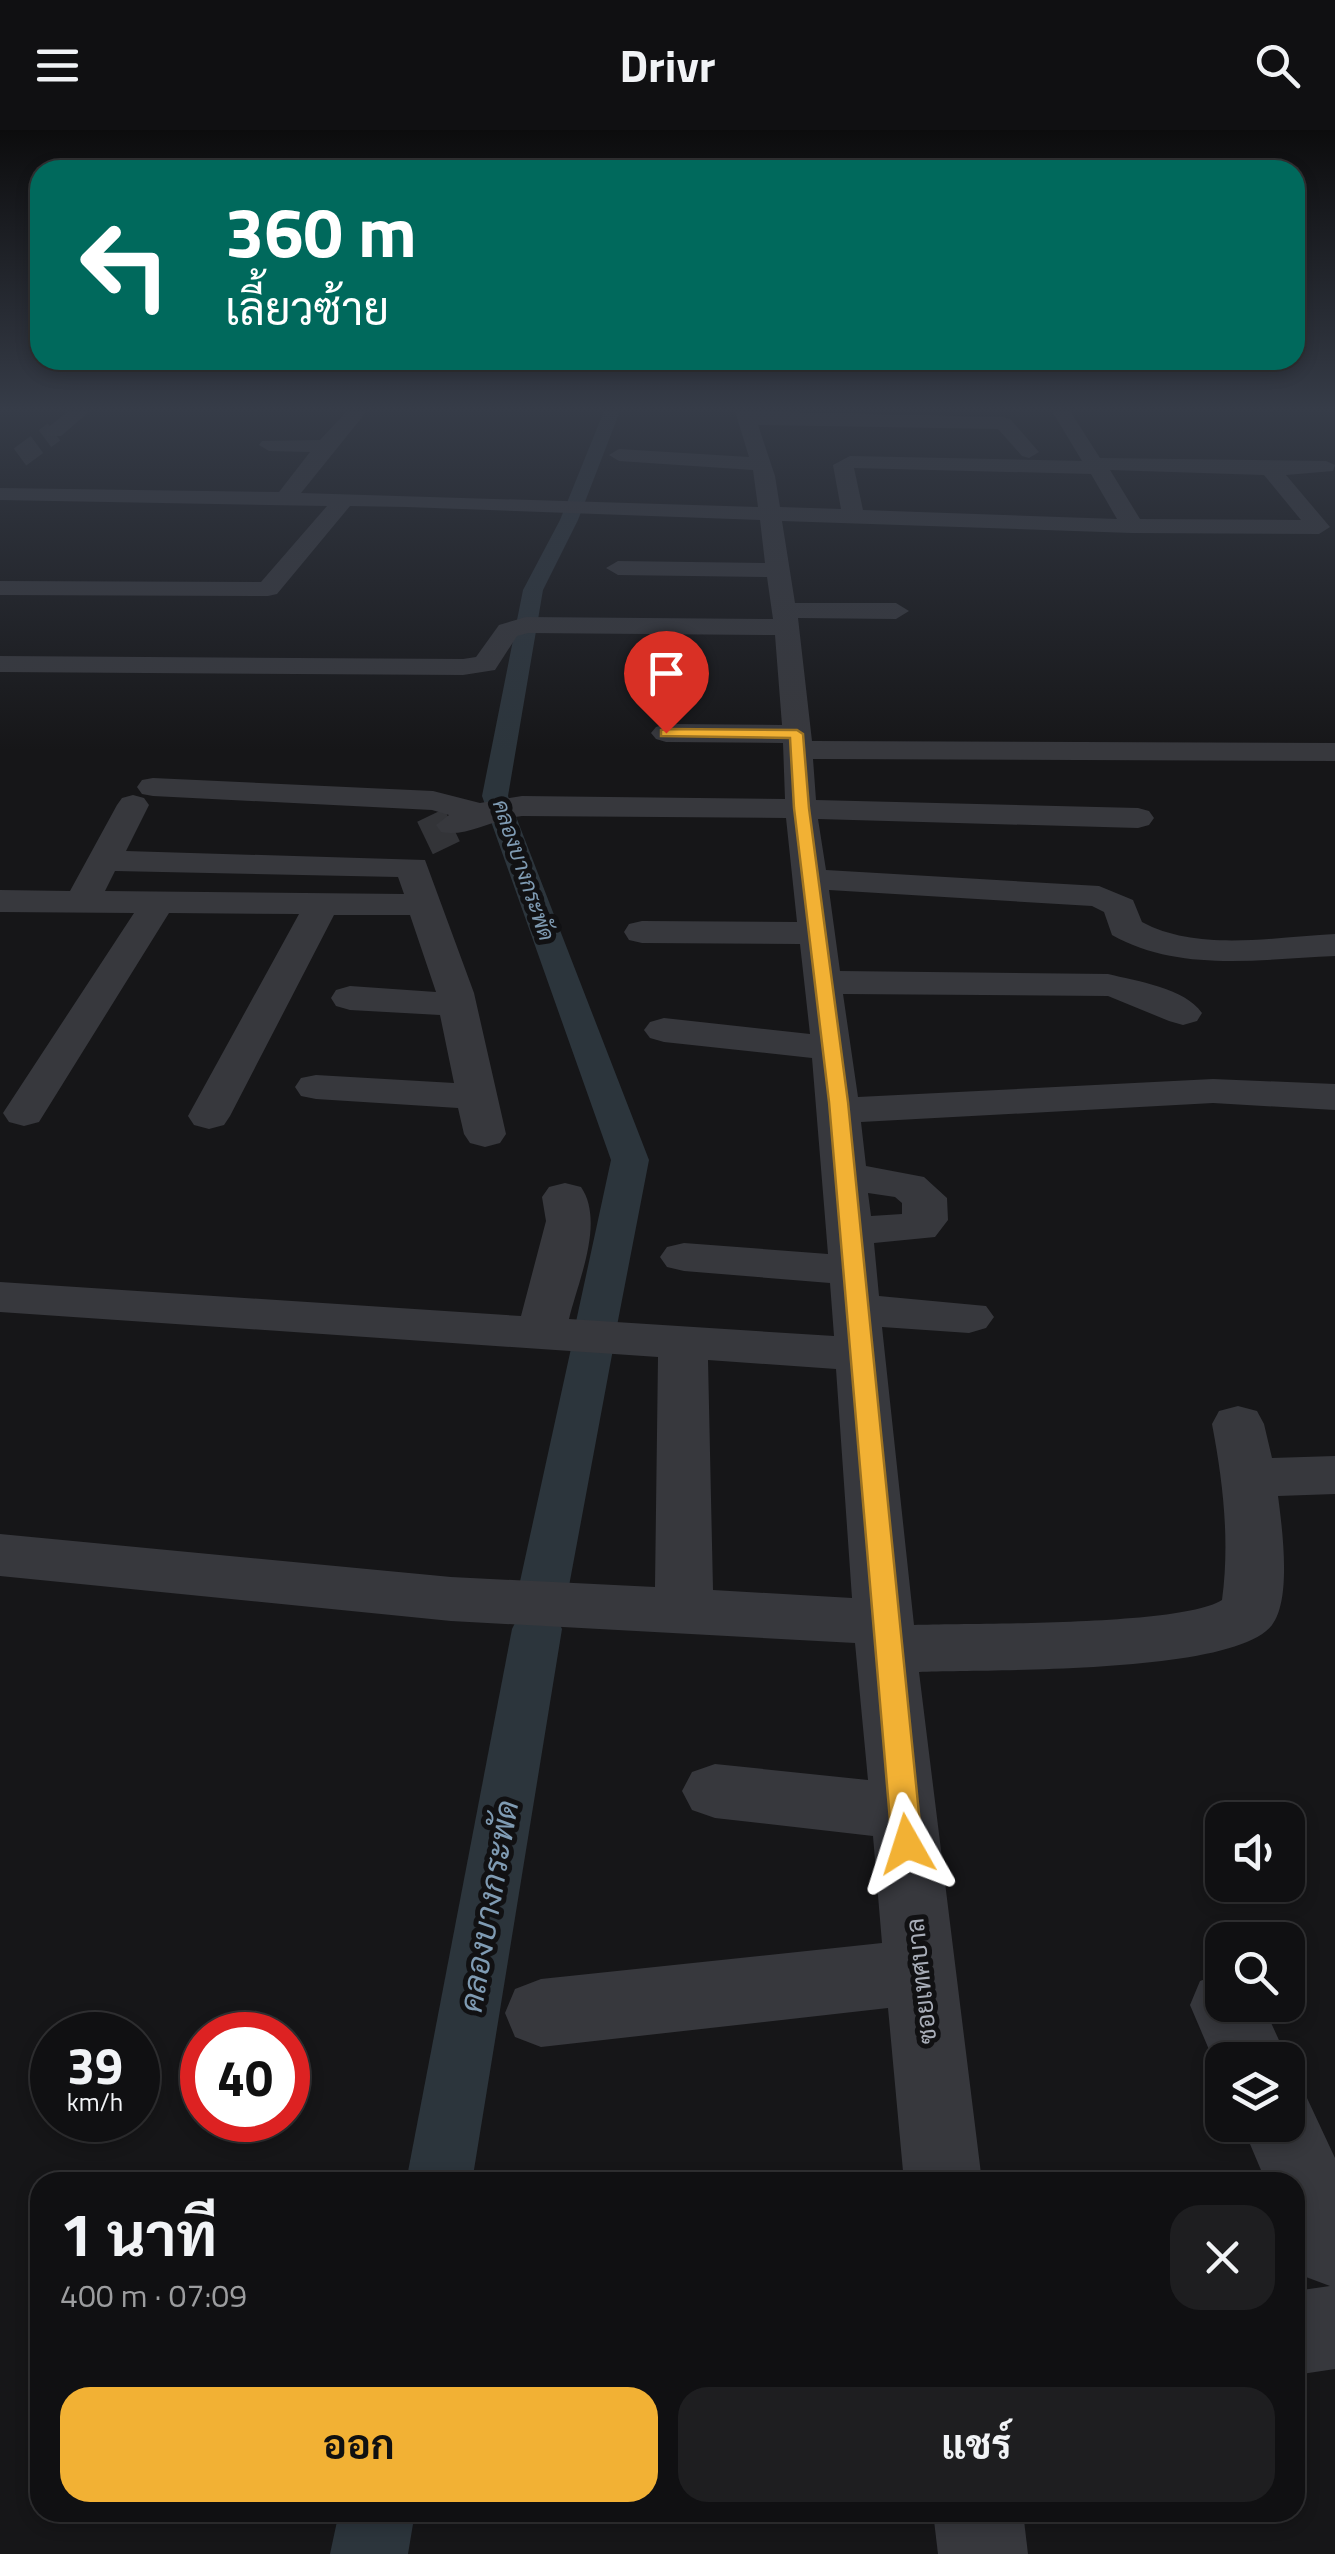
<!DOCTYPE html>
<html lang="th">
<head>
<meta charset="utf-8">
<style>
  :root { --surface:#101012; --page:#1e1e20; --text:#f1f3f6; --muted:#9c9d9f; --line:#303032; --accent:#f2b134 }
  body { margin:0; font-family:"Titillium Web",Sarabun,sans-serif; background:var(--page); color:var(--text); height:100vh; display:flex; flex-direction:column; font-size:38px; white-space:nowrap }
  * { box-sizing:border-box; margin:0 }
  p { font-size:32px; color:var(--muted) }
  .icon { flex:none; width:55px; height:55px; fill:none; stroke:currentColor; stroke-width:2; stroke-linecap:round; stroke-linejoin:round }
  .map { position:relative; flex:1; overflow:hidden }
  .side { position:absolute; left:30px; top:2042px; width:1275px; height:350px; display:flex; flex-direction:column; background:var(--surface); border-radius:30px; box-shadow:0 5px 15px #0003,0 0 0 2px var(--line) }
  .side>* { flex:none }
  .top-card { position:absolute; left:30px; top:30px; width:1275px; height:210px; border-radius:30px; box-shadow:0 5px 15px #0003,0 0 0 2px var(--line); background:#00695c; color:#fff; overflow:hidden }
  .buttons { position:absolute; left:1205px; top:1672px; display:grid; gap:20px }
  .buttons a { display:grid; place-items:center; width:100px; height:100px; border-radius:20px; background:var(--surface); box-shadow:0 5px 15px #0003,0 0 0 2px var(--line); font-size:50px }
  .speed { position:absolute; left:30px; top:1882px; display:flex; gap:20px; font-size:50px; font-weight:700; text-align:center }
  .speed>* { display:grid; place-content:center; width:130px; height:130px; border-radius:50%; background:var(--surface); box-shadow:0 5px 15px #0003,0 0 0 2px var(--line); line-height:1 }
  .speed small { font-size:25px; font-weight:400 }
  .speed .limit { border:15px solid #d22; background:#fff; color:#111 }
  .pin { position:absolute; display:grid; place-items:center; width:85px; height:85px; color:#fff; margin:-102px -42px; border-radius:50% 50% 50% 0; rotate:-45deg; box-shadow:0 0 10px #0007 }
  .pin .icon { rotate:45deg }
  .me { position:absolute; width:110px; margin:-55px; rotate:354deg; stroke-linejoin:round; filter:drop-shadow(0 0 8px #0008) }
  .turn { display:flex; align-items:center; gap:35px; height:210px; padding:0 30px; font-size:45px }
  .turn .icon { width:130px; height:130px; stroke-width:2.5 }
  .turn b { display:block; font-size:70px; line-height:85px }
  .round { display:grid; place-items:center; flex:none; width:105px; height:105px; border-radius:30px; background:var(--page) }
  .headline { display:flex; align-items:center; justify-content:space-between; height:170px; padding:0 30px }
  h1 { font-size:60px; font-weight:700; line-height:75px }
  .primary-button { display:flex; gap:20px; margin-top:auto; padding:20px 30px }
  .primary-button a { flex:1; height:115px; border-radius:30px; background:var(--accent); color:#111; font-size:40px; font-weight:700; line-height:115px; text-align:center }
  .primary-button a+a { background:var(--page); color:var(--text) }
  header { display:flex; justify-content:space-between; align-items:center; height:130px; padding:0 30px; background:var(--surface); font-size:45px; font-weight:700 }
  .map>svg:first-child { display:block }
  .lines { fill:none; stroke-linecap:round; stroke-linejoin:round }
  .canal { fill:#2c353c; fill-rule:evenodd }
  .minor-tunnel-far1 { stroke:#333438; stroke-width:21; stroke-dasharray:21 10; stroke-linecap:butt }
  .minor-tunnel { stroke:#333438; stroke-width:36; stroke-dasharray:36 18; stroke-linecap:butt }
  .minor { fill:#37383d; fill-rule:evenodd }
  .route { fill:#f2b134; stroke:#9d7322; stroke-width:2.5 }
  .labels { text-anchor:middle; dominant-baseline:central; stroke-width:10; stroke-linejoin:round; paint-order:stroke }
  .far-water-label { font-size:22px; font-style:italic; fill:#7f9bb3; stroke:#111113 }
  .street-label { font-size:25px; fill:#a8adb8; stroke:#111113 }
  .near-water-label { font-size:32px; font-style:italic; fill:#7f9bb3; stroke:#111113 }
</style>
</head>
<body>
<header><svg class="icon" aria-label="menu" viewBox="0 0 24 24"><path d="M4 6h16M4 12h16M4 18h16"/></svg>Drivr<svg class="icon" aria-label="search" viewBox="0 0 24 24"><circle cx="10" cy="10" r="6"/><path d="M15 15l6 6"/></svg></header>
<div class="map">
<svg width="1335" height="2424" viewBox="0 0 1335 2424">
  <rect width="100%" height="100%" fill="#161618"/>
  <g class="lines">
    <g class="canal">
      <path d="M 604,281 L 620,281 L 578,390 L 543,460 L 508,666 L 649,1030 L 616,1201 L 611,1209 L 614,1214 L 569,1456 L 562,1469 L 544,1475 L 526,1469 L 519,1456 L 572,1214 L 577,1206 L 574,1201 L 611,1030 L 482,666 L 523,460 L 560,390 Z"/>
      <path d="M 537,1480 L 555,1485 L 562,1499 L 472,2052 L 406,2052 L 512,1499 L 519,1485 Z"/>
      <path d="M 339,2382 L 415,2382 L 408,2424 L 330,2424 Z"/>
    </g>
    <path class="minor-tunnel-far1" d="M 20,327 L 54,302"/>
    <path class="minor-tunnel" d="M 425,708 L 452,695"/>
    <g class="minor">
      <path d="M 69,281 L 90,281 L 61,306 L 47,306 L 47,298 Z"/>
      <path d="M 347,281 L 367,281 L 301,363 L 758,377 L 753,340 L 619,331 L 609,325 L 619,319 L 749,327 L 735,281 L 1003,287 L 1010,289 L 1039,322 L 1029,328 L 1022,326 L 998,299 L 758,295 L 775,346 L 780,377 L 841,379 L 833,335 L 850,326 L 1082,331 L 1052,281 L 1070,281 L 1100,328 L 1326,331 L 1335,335 L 1333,341 L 1286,345 L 1330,397 L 1319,404 L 1132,403 L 782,391 L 795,473 L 896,473 L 909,481 L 896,489 L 798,488 L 812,611 L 1335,613 L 1335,631 L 813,629 L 816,670 L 1138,678 L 1149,681 L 1154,688 L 1149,695 L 1138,698 L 818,689 L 826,740 L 1099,756 L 1133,770 L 1142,792 C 1197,822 1274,807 1335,804 L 1335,826 C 1261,829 1179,843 1112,805 L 1104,782 L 1092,776 L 829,760 L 840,841 L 1108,844 C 1136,851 1185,858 1202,883 L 1197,891 L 1183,895 L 1169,891 L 1108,866 L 843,864 L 858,967 L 1213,949 L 1335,954 L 1335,980 L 1213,973 L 861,992 L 866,1036 L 924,1047 L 947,1068 L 948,1090 L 935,1107 L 874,1113 L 879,1166 L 986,1176 L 994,1187 L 986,1198 L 969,1203 L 882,1197 L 914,1495 C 973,1493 1182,1496 1222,1470 C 1230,1411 1223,1352 1212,1294 L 1219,1281 L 1238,1276 L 1257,1281 L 1264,1294 L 1272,1328 L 1335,1326 L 1335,1364 L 1278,1366 C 1282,1397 1292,1469 1272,1495 C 1234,1545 986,1539 919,1542 L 982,2052 L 904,2052 L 888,1878 L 541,1917 L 515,1907 L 505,1883 L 515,1859 L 541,1849 L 882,1813 L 873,1706 L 715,1688 L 692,1680 L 682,1661 L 692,1642 L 715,1634 L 868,1650 L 855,1513 L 451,1491 L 0,1446 L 0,1404 L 451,1447 L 655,1457 L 658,1227 L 0,1182 L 0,1152 L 521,1186 L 546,1091 L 542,1067 L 549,1057 L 565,1053 L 581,1057 C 605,1092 578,1151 569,1189 L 834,1206 L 830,1153 L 684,1141 L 667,1137 L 660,1127 L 667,1117 L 684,1113 L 828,1124 L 812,928 L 664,912 L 650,908 L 644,900 L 650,892 L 664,888 L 810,904 L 800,814 L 642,813 L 629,810 L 624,802 L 629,794 L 642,791 L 797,792 L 786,688 L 522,686 C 495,688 466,708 441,702 L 436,695 L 449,685 L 432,680 L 153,666 L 142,664 L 137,657 L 142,650 L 153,648 L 433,661 L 480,673 L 522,666 L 785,669 L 783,613 L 666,612 L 656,609 L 651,603 L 656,597 L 666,594 L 782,595 L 775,505 L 528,503 L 517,506 L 495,540 L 463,545 L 0,542 L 0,526 L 463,529 L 476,527 L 499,495 L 526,487 L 773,489 L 767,447 L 618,445 L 606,438 L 618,431 L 765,433 L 760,390 L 407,377 L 350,376 L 277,464 L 268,466 L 0,465 L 0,451 L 261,452 L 327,376 L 0,370 L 0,358 L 279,362 L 310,322 L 269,321 L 259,315 L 262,311 L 320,310 ZM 854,338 L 1091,344 L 1117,389 L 863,380 ZM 1110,340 L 1264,345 L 1301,390 L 1140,389 ZM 868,1063 L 895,1067 L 902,1073 L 902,1084 L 871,1086 ZM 708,1230 L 836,1239 L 852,1468 L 713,1460 Z"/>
      <path d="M 133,665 L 144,668 L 149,675 L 126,721 L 425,730 L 474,863 L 506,1004 L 500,1013 L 485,1017 L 470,1013 L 464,1004 L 458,978 L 316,969 L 301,966 L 295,957 L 301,948 L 316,945 L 454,953 L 440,885 L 350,880 L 336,876 L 331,868 L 336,860 L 350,856 L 436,862 L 410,785 L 334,785 L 230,986 L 224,995 L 209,999 L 194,995 L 188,986 L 299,784 L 169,783 L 39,992 L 24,996 L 9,992 L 3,983 L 134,783 L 0,782 L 0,760 L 70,761 L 117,675 L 122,668 ZM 115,741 L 398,747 L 404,764 L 105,761 Z"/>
      <path d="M 1222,1843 L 1222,1875 L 1263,1875 L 1288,1930 L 1288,1931 L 1222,1930 L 1222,1950 L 1190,1875 L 1200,1851 Z"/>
      <path d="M 1288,1960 L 1307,1968 L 1335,2028 L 1335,2239 L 1295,2245 L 1295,2161 L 1330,2156 L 1306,2147 L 1295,2120 L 1295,2052 L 1266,2052 L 1242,1995 L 1288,1995 Z"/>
      <path d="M 933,2382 L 1023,2382 L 1028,2424 L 938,2424 Z"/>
    </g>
  </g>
  <linearGradient id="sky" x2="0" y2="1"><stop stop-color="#0c0c0d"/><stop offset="0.45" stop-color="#363c48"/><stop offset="1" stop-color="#363c48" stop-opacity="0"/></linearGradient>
  <rect width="1335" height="621" fill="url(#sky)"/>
  <path class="route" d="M 666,599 L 797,600 L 803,604 L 809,678 L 848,972 L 922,1714 L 918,1724 L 907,1727 L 896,1724 L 892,1714 L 829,972 L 794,678 L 790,608 L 661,606 L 661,600 Z"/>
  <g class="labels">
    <g class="far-water-label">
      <text transform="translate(524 740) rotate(71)">คลองบางกระพัด</text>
    </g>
    <g class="street-label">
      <text transform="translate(921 1851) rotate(-96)">ซอยเทศบาล</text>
    </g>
    <g class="near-water-label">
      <text transform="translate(488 1776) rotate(-80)">คลองบางกระพัด</text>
    </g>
  </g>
</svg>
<div class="buttons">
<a><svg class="icon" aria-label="sound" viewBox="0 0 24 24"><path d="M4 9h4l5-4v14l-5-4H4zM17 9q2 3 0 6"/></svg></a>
<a><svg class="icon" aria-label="search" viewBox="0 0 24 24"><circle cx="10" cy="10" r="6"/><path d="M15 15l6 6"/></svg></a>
<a><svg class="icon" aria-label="layers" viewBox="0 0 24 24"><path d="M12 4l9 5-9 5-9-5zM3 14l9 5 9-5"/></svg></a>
</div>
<div class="speed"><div>39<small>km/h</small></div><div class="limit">40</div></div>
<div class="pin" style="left:666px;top:603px;background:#d93025"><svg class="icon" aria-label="arrive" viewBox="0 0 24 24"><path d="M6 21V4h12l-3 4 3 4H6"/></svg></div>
<svg class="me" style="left:907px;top:1714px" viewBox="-20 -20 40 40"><path d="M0-17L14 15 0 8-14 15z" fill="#f2b134" stroke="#fff" stroke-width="4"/></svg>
<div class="top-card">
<div class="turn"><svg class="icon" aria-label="left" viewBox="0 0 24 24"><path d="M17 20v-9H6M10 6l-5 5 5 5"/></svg><div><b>360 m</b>เลี้ยวซ้าย</div></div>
</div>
<section class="side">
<div class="headline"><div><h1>1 นาที</h1><p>400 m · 07:09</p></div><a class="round"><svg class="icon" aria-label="close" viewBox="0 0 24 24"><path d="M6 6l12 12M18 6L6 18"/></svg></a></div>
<div class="primary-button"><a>ออก</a><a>แชร์</a></div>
</section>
</div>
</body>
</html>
